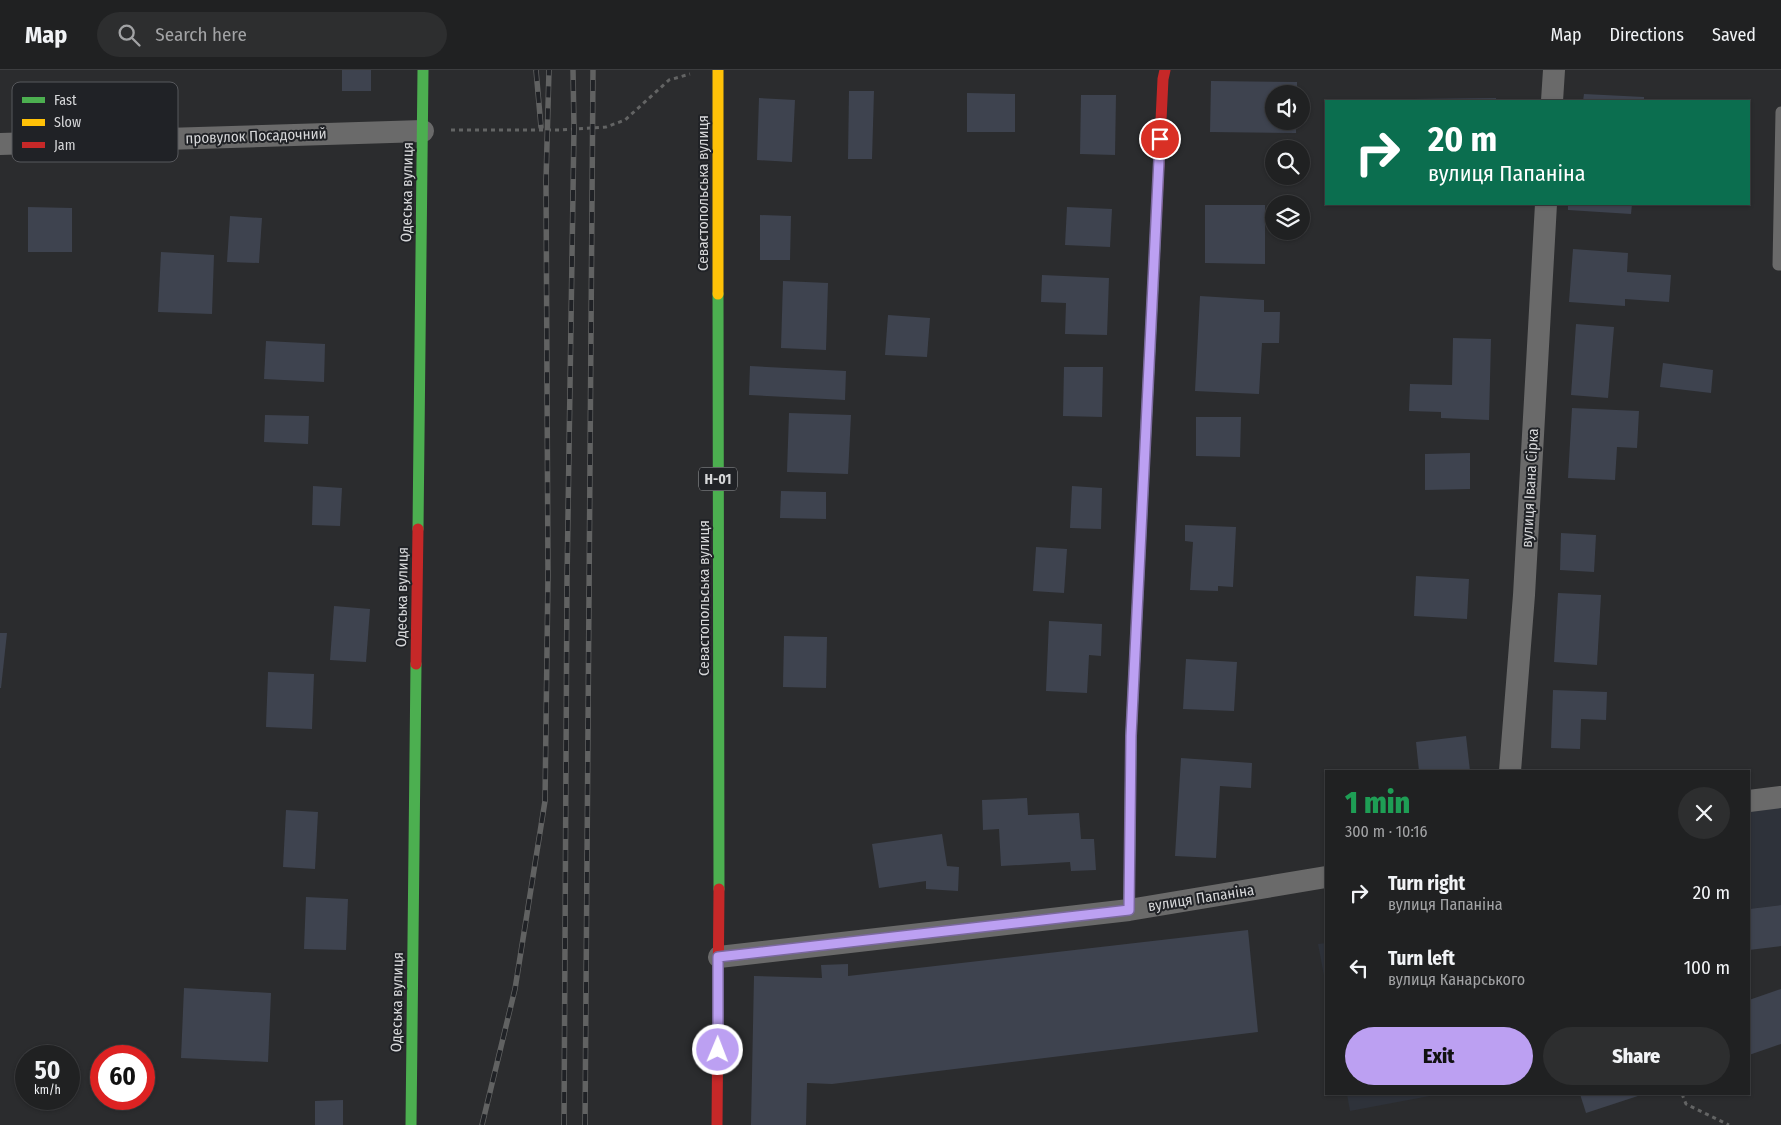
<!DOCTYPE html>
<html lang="en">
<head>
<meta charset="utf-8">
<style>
  :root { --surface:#202122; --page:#2d2e2f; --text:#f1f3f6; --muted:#a2a3a5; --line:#3d3e40; --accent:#bca0f2 }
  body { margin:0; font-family:"Fira Sans Condensed",sans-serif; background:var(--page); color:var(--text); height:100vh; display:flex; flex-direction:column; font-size:19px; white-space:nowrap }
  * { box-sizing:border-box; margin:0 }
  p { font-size:16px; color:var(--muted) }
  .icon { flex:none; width:28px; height:28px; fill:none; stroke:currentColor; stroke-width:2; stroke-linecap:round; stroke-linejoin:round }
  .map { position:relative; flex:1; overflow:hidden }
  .panel { position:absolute; left:1325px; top:700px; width:425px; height:325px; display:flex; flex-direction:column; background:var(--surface); border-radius:0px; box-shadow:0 1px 4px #0004,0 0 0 1px var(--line) }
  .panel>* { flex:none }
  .hud { position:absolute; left:1325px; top:30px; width:425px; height:105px; border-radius:0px; box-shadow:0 1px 4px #0004,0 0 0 1px var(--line); background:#0b6e4f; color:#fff; overflow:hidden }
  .buttons { position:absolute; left:1265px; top:15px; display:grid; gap:10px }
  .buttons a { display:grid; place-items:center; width:45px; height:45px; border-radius:50%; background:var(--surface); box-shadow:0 1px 4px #0004,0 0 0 1px var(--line); font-size:25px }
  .speed { position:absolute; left:15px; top:975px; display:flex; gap:10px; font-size:25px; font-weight:700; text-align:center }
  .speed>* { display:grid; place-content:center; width:65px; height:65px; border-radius:50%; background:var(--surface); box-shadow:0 1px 4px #0004,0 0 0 1px var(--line); line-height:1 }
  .speed small { font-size:12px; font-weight:400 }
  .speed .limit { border:8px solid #d22; background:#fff; color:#111 }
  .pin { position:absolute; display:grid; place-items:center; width:42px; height:42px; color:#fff; margin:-21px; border:2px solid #fff; border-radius:50%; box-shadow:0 1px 5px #0007 }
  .me { position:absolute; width:55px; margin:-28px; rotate:1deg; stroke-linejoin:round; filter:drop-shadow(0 0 4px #0008) }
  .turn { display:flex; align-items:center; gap:18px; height:105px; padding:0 20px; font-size:22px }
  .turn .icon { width:65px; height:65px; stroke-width:2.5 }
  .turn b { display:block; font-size:35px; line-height:42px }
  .round { display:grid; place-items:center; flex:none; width:52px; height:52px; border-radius:26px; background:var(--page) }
  .headline { display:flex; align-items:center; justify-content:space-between; height:85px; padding:0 20px }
  h1 { font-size:30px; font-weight:800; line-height:38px; color:#1e9e55 }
  .action { display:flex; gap:10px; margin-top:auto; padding:10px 20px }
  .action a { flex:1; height:58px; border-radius:30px; background:var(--accent); color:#111; font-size:20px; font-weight:800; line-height:58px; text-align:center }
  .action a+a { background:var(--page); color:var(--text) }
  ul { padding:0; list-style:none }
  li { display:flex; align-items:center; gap:15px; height:75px; padding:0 20px }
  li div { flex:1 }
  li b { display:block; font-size:19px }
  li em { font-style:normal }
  header { display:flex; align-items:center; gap:30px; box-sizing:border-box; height:70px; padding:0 25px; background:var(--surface); border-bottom:1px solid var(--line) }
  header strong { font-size:24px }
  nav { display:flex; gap:28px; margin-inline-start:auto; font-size:18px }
  .search { width:350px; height:45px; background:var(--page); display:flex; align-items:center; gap:12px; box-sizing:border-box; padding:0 18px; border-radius:28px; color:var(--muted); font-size:19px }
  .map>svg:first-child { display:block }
  .built { fill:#2e323a }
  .building { fill:#3e434f }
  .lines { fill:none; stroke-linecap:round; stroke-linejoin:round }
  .path { stroke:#636464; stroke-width:3; stroke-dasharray:4 4; stroke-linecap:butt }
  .lane { stroke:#6a6a6a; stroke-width:11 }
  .street { stroke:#6a6a6a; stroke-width:22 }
  .fast { stroke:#4caf50; stroke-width:11 }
  .slow { stroke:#ffc107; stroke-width:11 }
  .jam { stroke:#c62828; stroke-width:11 }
  .rail-casing { stroke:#616262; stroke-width:5.5 }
  .rail { stroke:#202226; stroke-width:4; stroke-dasharray:11; stroke-linecap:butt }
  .route-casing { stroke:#7a689d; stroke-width:12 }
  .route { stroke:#bca0f2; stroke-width:9 }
  .labels { text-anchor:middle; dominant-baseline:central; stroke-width:4; stroke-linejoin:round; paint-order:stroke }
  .shield { fill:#202226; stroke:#9fa1a3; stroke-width:1 }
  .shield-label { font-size:14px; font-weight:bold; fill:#d6d7d9 }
  .street-label { font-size:15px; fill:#d6d7d9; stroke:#202226 }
  .key { fill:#202226; stroke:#57585c; stroke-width:1 }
  .key-label { font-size:14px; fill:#d6d7d9 }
</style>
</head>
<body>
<header>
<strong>Map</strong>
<div class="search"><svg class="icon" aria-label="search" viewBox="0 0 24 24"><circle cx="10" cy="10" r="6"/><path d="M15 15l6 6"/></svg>Search here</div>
<nav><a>Map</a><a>Directions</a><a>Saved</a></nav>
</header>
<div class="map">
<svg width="1781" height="1055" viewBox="0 0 1781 1055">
  <rect width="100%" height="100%" fill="#2b2c2e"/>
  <g class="built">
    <path d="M 1781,736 L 1781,835 L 1749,839 L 1749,740 Z"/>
    <path d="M 1326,873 L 1326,916 L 1318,874 Z"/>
    <path d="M 1347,1024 L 1440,1024 L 1350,1041 Z"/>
  </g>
  <g class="building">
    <rect x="342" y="0" width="29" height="21"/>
    <path d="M 1211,11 L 1297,12 L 1297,24 L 1274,24 L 1274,51 L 1296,51 L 1296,63 L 1210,62 Z"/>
    <path d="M 849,21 L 874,21 L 872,89 L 848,89 Z"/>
    <path d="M 967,23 L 1015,24 L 1015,62 L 967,62 Z"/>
    <path d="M 1584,24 L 1644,27 L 1644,31 L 1583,31 Z"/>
    <path d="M 1081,25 L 1116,25 L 1115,85 L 1080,84 Z"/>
    <path d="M 759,28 L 795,30 L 792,92 L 757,90 Z"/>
    <path d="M 1496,28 L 1496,31 L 1412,31 L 1412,29 Z"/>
    <path d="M 1568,134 L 1632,134 L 1631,144 L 1568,140 Z"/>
    <path d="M 1205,135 L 1265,135 L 1265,194 L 1205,193 Z"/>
    <path d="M 28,137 L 72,138 L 72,182 L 28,182 Z"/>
    <path d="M 1067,137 L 1112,139 L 1110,177 L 1065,175 Z"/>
    <path d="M 760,145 L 791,146 L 790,190 L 760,190 Z"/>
    <path d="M 230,146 L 262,148 L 259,193 L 227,192 Z"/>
    <path d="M 1573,179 L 1628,183 L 1627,202 L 1671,205 L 1669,232 L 1625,229 L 1625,236 L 1569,232 Z"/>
    <path d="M 161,182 L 214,185 L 212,244 L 158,242 Z"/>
    <path d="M 1042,205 L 1109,208 L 1107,265 L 1065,264 L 1066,233 L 1041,232 Z"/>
    <path d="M 783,211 L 828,213 L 826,280 L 781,278 Z"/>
    <path d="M 1200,226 L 1264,230 L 1264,242 L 1280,242 L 1279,273 L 1262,273 L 1259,324 L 1195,321 Z"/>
    <path d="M 888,245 L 930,248 L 927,287 L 885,285 Z"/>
    <path d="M 1576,254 L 1614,257 L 1608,328 L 1571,325 Z"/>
    <path d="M 1453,268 L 1491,269 L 1489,350 L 1441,348 L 1441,342 L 1409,341 L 1410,314 L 1452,315 Z"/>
    <path d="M 266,271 L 325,274 L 324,312 L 264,309 Z"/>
    <path d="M 1663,293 L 1713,300 L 1711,323 L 1660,317 Z"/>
    <path d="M 750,296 L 846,301 L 845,330 L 749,325 Z"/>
    <path d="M 1064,297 L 1103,297 L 1102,347 L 1063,346 Z"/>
    <path d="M 1572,338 L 1639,341 L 1637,378 L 1617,377 L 1615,410 L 1568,408 Z"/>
    <path d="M 789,343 L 851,345 L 848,404 L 787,402 Z"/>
    <path d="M 265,345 L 309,346 L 308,374 L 264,372 Z"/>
    <path d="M 1196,347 L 1241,347 L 1240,387 L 1196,386 Z"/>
    <path d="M 1470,383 L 1470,419 L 1425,420 L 1425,384 Z"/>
    <path d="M 313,416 L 342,418 L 340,456 L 312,455 Z"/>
    <path d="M 1072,416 L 1102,418 L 1101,459 L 1070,458 Z"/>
    <path d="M 781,421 L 826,422 L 826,449 L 780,448 Z"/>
    <path d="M 1185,455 L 1236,457 L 1233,517 L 1218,516 L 1218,521 L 1190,520 L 1193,472 L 1185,471 Z"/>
    <path d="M 1561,463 L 1596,465 L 1594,502 L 1560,500 Z"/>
    <path d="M 1036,477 L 1067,479 L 1064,523 L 1033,521 Z"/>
    <path d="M 1416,506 L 1469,509 L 1467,549 L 1414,546 Z"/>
    <path d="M 1558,523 L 1601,525 L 1597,595 L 1554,592 Z"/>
    <path d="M 334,536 L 370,539 L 366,592 L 330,590 Z"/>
    <path d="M 1049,551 L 1102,554 L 1101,586 L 1089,585 L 1087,623 L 1046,621 Z"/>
    <path d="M 0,563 L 7,563 L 1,618 L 0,618 Z"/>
    <path d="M 784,566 L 827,567 L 826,618 L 783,617 Z"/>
    <path d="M 1186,589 L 1237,592 L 1234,641 L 1183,639 Z"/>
    <path d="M 268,602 L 314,604 L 312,659 L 266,657 Z"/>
    <path d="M 1553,620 L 1607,622 L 1606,650 L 1581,649 L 1580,679 L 1551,678 Z"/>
    <path d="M 1466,666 L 1470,701 L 1419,701 L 1416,672 Z"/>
    <path d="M 1181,688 L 1252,693 L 1251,718 L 1220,716 L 1216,788 L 1175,786 Z"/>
    <path d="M 1027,728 L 1028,745 L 1079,743 L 1081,769 L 1094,769 L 1096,800 L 1071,801 L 1070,792 L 1001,796 L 999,759 L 983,760 L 982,730 Z"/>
    <path d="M 286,740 L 318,742 L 315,799 L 283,797 Z"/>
    <path d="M 942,764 L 947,796 L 959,797 L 958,821 L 926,819 L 926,811 L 879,818 L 872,774 Z"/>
    <path d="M 306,827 L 348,829 L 346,880 L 304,879 Z"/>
    <path d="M 1781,835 L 1781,876 L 1749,880 L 1749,839 Z"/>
    <path d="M 1248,860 L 1258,962 L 832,1014 L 807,1013 L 806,1055 L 751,1055 L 754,906 L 822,908 L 821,895 L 848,894 L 848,906 Z"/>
    <path d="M 184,918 L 271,923 L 268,992 L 181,988 Z"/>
    <path d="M 1781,919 L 1781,974 L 1749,985 L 1749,930 Z"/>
    <path d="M 1580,1024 L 1644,1024 L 1586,1043 Z"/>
    <path d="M 343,1030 L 343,1055 L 315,1055 L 315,1031 Z"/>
  </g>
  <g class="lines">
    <g class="path">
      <path d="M 451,60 L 559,60 L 606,57 L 625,50 L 669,10 L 690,4"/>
      <path d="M 1682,1024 L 1686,1034 L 1729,1055"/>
    </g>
    <path class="lane" d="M 1781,42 L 1778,195 L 1781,195"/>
    <g class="street">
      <path d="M 1552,31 L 1554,0"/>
      <path d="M 0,74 L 423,61"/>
      <path d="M 1510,701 L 1524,525 L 1546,134"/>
      <path d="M 1749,731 L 1781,727"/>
      <path d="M 719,887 L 1129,840 L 1326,807"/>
    </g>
    <g class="fast">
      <path d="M 718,224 L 719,819"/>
      <path d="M 418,459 L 423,0"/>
      <path d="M 1129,840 L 1131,666 L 1156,153"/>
      <path d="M 411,1055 L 416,594"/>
    </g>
    <path class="slow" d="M 718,0 L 718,224"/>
    <g class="jam">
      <path d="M 1156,153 L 1163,9 L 1165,0"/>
      <path d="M 416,594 L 418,459"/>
      <path d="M 717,1055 L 719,819"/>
    </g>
    <g class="rail-casing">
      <g id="rail">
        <path d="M 536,0 L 541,57"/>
        <path d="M 482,1055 L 515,919 L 545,731 L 548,505 L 546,111 L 549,0"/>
        <path d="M 564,1055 L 567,511 L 574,58 L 573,0"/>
        <path d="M 585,1055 L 593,0"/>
      </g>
    </g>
    <use href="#rail" class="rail"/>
  </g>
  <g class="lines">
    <g class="route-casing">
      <path id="route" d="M 718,980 L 718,887 L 1129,840 L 1131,666 L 1160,69"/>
    </g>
    <use href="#route" class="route"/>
  </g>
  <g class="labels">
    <rect class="shield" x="699" y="397.5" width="38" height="23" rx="4"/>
    <g class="shield-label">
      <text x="718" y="409">Н-01</text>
    </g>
    <g class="street-label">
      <text transform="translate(256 66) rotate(-2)">провулок Посадочний</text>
      <text transform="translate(407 122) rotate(-89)">Одеська вулиця</text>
      <text transform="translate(703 123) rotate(-90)">Севастопольська вулиця</text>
      <text transform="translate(1530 418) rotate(-87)">вулиця Івана Сірка</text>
      <text transform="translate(402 527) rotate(-89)">Одеська вулиця</text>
      <text transform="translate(704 528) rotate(-90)">Севастопольська вулиця</text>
      <text transform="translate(1201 828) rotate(-9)">вулиця Папаніна</text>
      <text transform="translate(397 932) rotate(-89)">Одеська вулиця</text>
    </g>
  </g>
  <rect x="12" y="12" width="166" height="80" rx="8" class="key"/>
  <rect x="22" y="27" width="23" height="6" fill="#4caf50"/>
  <rect x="22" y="49" width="23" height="7" fill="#ffc107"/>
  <rect x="22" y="72" width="23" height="6" fill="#c62828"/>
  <g class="key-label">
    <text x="54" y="35">Fast</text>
    <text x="54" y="57">Slow</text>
    <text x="54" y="80">Jam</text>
  </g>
</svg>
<div class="buttons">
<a><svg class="icon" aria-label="sound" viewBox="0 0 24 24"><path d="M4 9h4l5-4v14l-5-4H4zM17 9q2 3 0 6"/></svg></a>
<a><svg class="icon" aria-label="search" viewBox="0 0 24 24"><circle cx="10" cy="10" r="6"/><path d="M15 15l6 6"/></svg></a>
<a><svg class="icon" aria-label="layers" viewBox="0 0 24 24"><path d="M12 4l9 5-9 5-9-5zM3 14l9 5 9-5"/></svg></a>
</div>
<div class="speed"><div>50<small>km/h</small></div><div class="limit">60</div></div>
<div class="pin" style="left:1160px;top:69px;background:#d93025"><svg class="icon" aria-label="arrive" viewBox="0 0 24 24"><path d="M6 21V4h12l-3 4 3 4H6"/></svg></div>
<svg class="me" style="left:718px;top:980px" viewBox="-20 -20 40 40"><circle r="17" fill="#bca0f2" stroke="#fff" stroke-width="3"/><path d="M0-11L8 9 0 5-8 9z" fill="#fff"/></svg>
<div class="hud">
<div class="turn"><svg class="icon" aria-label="right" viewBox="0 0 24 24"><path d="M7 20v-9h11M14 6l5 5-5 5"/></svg><div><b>20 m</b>вулиця Папаніна</div></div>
</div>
<section class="panel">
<div class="headline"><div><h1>1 min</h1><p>300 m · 10:16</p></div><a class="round"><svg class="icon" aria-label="close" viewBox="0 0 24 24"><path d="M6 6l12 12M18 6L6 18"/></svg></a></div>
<ul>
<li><svg class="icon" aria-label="right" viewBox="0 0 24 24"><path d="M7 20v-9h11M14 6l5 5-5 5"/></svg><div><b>Turn right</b><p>вулиця Папаніна</p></div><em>20 m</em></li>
<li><svg class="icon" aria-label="left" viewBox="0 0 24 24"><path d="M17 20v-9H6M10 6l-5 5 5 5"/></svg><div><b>Turn left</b><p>вулиця Канарського</p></div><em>100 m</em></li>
</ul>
<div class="action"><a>Exit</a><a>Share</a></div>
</section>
</div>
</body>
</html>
